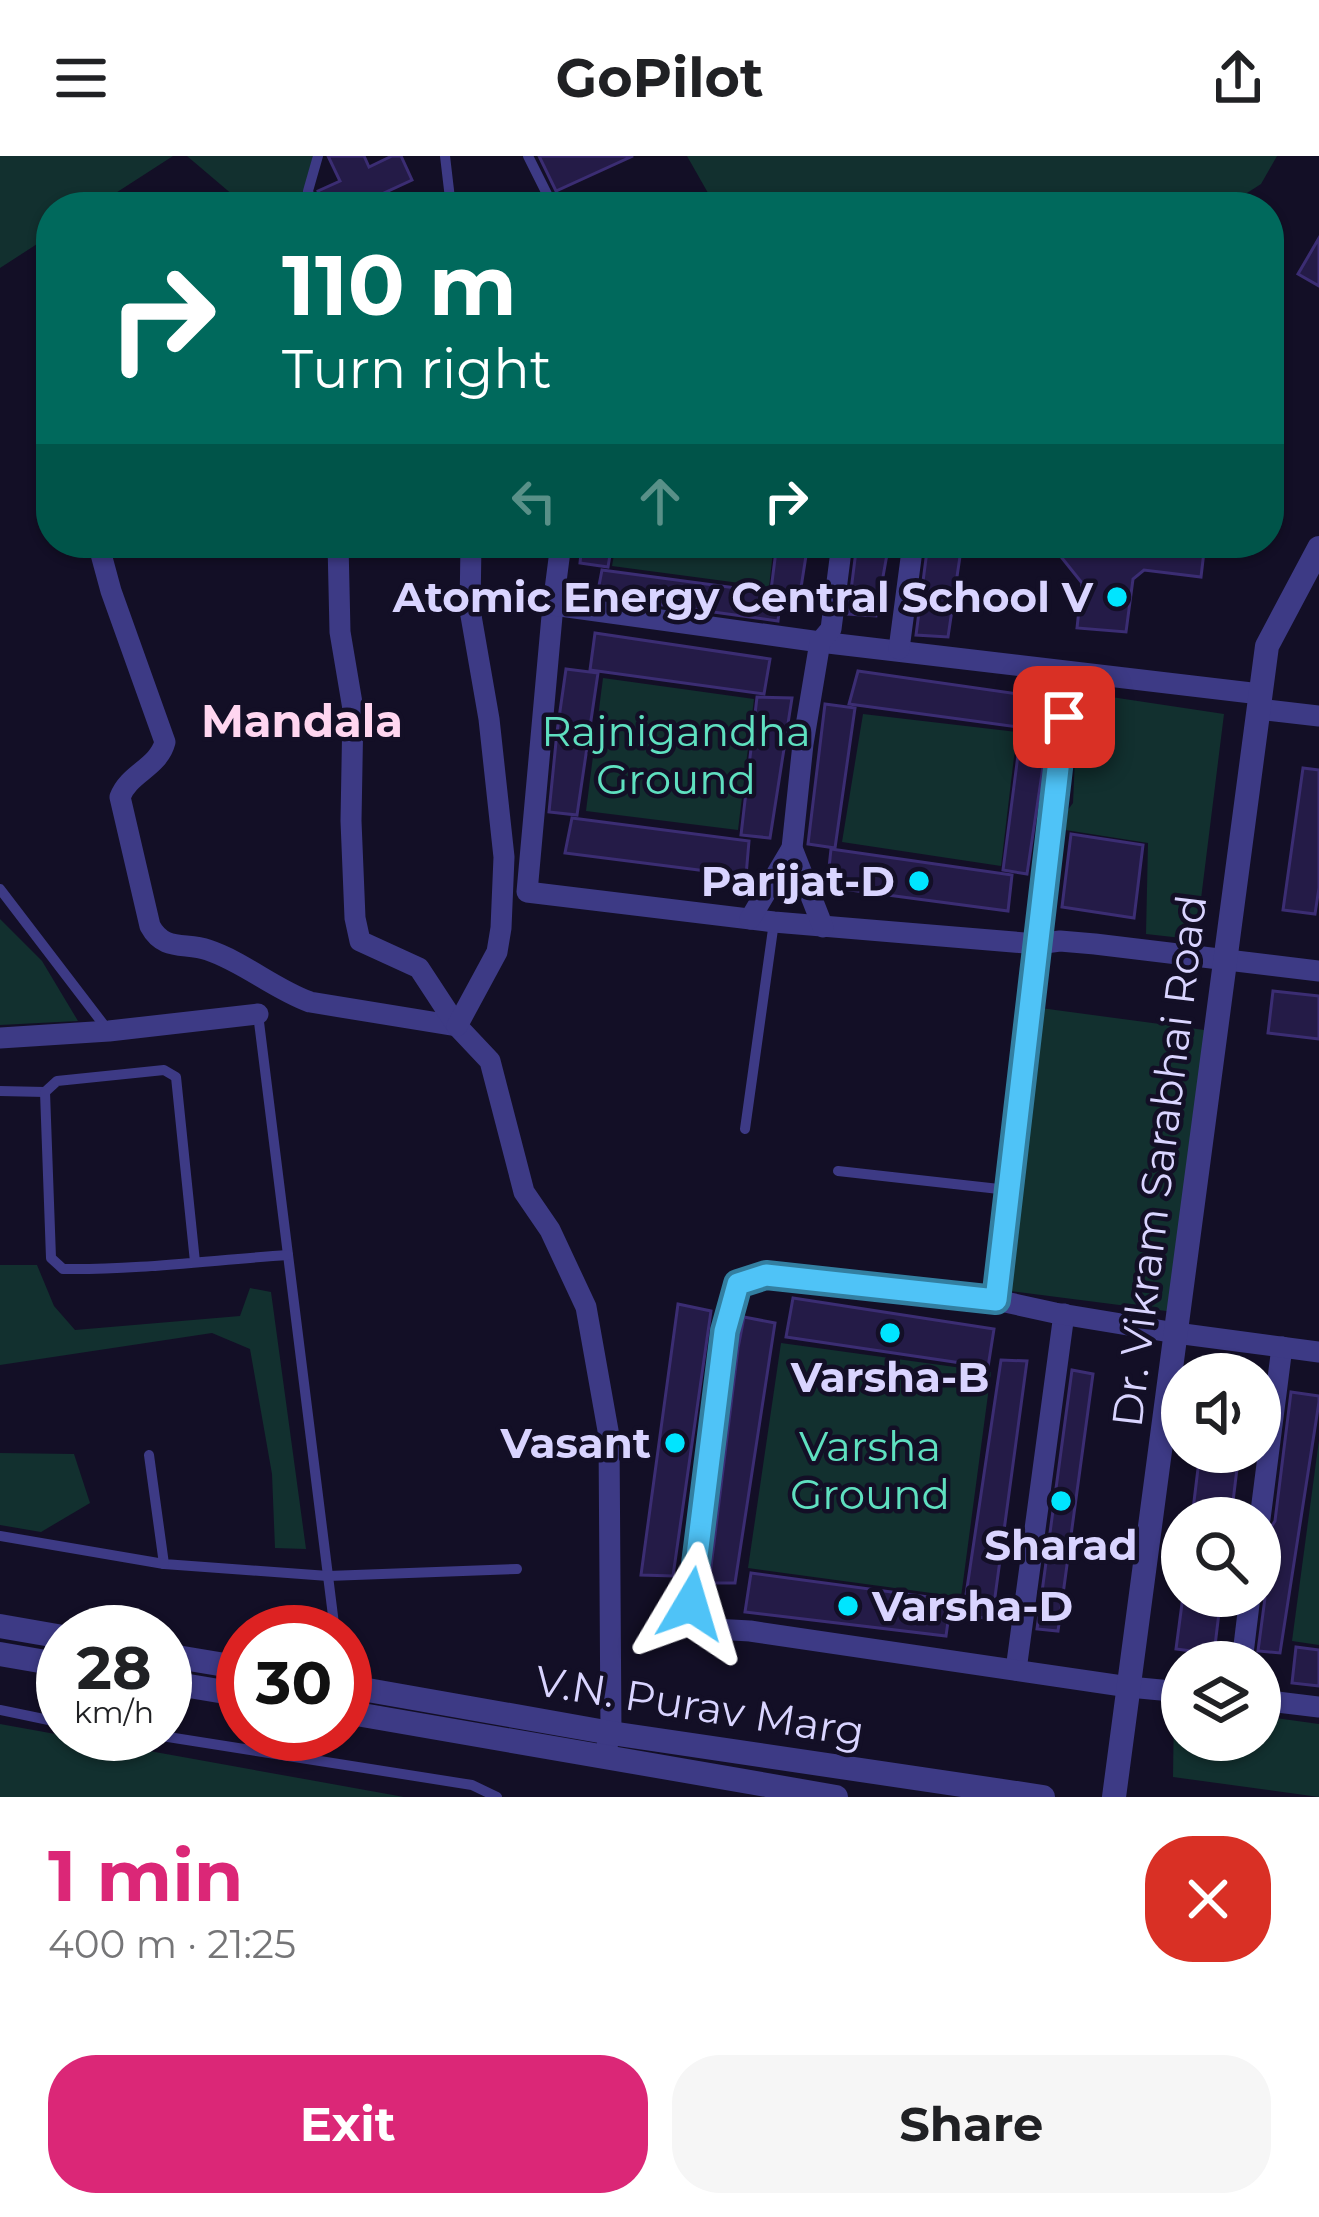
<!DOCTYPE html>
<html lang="en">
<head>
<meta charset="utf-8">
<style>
  :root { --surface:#fff; --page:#f6f6f6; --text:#202124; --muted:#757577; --accent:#db2777 }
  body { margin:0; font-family:Montserrat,sans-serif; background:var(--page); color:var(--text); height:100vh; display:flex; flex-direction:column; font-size:45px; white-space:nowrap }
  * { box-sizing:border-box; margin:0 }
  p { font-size:39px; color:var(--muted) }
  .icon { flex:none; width:66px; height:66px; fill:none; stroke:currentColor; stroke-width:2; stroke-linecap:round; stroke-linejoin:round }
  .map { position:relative; height:1641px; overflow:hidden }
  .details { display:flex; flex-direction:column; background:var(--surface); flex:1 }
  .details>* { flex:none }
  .top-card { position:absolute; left:36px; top:36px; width:1248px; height:366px; border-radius:48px; box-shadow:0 3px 9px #0004; background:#00695c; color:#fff; overflow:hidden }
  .tools { position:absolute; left:1161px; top:1197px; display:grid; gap:24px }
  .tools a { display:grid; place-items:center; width:120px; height:120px; border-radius:50%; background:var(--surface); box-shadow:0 3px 9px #0004; font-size:60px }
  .speed { position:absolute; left:36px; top:1449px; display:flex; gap:24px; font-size:60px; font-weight:700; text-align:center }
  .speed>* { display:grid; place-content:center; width:156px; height:156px; border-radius:50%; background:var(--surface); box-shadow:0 3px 9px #0004; line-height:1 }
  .speed small { font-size:30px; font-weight:400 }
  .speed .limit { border:18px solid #d22; background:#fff; color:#111 }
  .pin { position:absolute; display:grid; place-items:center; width:102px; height:102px; color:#fff; margin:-51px; border-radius:24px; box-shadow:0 6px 18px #0006 }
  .me { position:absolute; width:132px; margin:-66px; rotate:7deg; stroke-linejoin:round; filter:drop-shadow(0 0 9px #0008) }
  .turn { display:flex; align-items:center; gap:42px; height:252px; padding:0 48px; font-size:54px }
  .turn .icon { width:156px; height:156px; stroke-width:2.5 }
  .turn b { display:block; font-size:84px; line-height:102px }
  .lanes { display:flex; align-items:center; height:114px; padding:0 48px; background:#0003; justify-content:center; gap:60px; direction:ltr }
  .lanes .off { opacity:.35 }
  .round { display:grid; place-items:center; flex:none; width:126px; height:126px; border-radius:48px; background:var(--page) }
  .overview { display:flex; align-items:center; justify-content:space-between; height:204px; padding:0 48px }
  h1 { font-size:72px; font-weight:700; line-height:90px; color:var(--accent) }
  .primary-button { display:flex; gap:24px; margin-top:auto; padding:24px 48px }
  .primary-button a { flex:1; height:138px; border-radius:48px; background:var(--accent); color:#fff; font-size:48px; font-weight:700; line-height:138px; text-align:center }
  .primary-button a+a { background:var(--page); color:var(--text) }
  header { display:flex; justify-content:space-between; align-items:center; height:156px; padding:0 48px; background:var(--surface); font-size:54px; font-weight:700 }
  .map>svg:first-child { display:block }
  .green { fill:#12302f }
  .building { fill:#241b47; stroke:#3b2d73; stroke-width:3 }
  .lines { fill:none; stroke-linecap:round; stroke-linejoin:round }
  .service { stroke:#3d3a85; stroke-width:10 }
  .minor { stroke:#3d3a85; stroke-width:21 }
  .tertiary { stroke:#3d3a85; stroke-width:24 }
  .route-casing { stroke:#337fa1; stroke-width:30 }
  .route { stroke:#4fc3f7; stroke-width:21 }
  .poi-dot { fill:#00e5ff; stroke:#130f26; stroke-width:4.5 }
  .labels { text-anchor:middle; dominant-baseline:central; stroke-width:9; stroke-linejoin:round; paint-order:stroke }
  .poi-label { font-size:42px; font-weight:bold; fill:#d9d4ff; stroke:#130f26; text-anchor:end }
  .park-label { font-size:42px; fill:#5fe0c0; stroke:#130f26 }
  .street-label { font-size:42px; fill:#d9d4ff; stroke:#130f26 }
  .neighbourhood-label { font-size:45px; font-weight:bold; fill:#ffd6f0; stroke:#130f26 }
</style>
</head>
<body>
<header><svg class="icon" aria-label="menu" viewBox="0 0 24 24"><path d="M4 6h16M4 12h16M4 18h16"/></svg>GoPilot<svg class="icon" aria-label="share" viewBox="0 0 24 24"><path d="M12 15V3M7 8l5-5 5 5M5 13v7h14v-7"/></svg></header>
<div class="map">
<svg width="1319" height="1641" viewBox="0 0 1319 1641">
  <rect width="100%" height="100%" fill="#130f26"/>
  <g class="green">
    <path d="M 0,0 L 173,0 L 94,51 L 51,51 L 51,79 L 0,112 Z"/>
    <path d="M 187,0 L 313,0 L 300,51 L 247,51 Z"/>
    <path d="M 687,0 L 1277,0 L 1261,28 L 1225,51 L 716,51 Z"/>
    <path d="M 616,387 L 774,387 L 769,431 L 612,410 Z"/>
    <path d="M 603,522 L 754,543 L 738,674 L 586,655 Z"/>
    <path d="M 1078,536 L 1224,558 L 1197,775 L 1182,782 L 1146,778 L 1148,687 L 1059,673 L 1062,662 L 1073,647 Z"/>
    <path d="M 863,558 L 1017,576 L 1001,710 L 842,686 Z"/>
    <path d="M 0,763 L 42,805 L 78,865 L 0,869 Z"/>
    <path d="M 1033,851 L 1212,875 L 1174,1156 L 1002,1134 Z"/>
    <path d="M 0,1109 L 37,1109 L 54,1150 L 75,1174 L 240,1160 L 250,1132 L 271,1136 L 306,1393 L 275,1392 L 272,1318 L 250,1193 L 212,1177 L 0,1209 Z"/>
    <path d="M 781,1187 L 991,1216 L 961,1441 L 748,1412 Z"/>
    <path d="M 1319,1284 L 1319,1489 L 1292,1485 Z"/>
    <path d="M 0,1297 L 74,1298 L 90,1347 L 41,1376 L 0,1369 Z"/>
    <path d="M 1174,1549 L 1182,1550 L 1182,1584 L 1260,1584 L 1260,1560 L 1319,1568 L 1319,1641 L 1173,1621 Z"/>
    <path d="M 0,1568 L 404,1641 L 0,1641 Z"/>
  </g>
  <g class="building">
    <path d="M 328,0 L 364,0 L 369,11 L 392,0 L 401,0 L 412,24 L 382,38 L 389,51 L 323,51 L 318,35 L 340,25 Z"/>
    <path d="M 539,0 L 633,0 L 556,35 Z"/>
    <path d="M 1319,82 L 1319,130 L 1298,118 Z"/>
    <path d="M 582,387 L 612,387 L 608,411 L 580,407 Z"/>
    <path d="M 777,387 L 808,387 L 800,438 L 771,434 Z"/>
    <path d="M 857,387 L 889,387 L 876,460 L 848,458 Z"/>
    <path d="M 928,387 L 962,387 L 948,481 L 916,479 Z"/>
    <path d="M 1050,387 L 1205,387 L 1201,421 L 1144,414 L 1133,423 L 1126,476 L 1077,472 L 1082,427 Z"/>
    <path d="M 602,414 L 781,438 L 778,465 L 597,440 Z"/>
    <path d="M 595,477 L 770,503 L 764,538 L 590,514 Z"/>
    <path d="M 566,513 L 598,517 L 577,659 L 549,656 L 557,576 Z"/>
    <path d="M 858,515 L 1032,540 L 1025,572 L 849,548 Z"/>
    <path d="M 757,541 L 792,542 L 770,682 L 741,679 Z"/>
    <path d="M 825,548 L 855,552 L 835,692 L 808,688 Z"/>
    <path d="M 1021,576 L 1048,577 L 1027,718 L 1003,714 Z"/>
    <path d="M 1303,612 L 1319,614 L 1319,732 L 1315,758 L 1283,754 Z"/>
    <path d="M 572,662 L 749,685 L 746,720 L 565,697 Z"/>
    <path d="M 1071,678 L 1143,689 L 1134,762 L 1062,751 Z"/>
    <path d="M 831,693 L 1012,719 L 1008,755 L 827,731 Z"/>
    <path d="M 1273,835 L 1319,840 L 1319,883 L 1268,877 Z"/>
    <path d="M 793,1142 L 994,1173 L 988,1211 L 786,1181 Z"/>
    <path d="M 678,1148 L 711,1155 L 673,1420 L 641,1419 Z"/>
    <path d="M 744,1161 L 775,1167 L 735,1427 L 709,1427 L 738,1192 Z"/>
    <path d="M 1001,1204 L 1027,1205 L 992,1463 L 963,1459 Z"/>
    <path d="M 1072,1214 L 1093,1218 L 1058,1475 L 1037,1473 Z"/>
    <path d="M 1291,1236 L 1319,1240 L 1319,1246 L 1280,1497 L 1258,1495 L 1265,1442 L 1261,1431 L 1268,1376 L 1275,1365 Z"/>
    <path d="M 1200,1296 L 1239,1296 L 1231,1362 L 1192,1362 Z"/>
    <path d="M 751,1417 L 951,1444 L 946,1480 L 745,1456 Z"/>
    <path d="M 1183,1440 L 1221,1440 L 1214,1498 L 1176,1493 Z"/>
    <path d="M 1296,1491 L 1319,1494 L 1319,1530 L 1292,1527 Z"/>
  </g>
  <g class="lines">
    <g class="service">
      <path d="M 445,0 L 451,51"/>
      <path d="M 528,0 L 550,44"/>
      <path d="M 313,51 L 308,35 L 318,0"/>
      <path d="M 0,733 L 107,873"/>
      <path d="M 258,858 L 335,1476"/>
      <path d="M 0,935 L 45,936"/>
      <path d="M 745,973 L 774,766"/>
      <path d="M 838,1015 L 1008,1034"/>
      <path d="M 195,1106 L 176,921 L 164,914 L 57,925 L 45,936 L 51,1102 L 63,1113 C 138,1114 213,1104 288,1099"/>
      <path d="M 149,1299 L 164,1408 L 328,1420 L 517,1413"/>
      <path d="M 0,1380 L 164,1408"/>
      <path d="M 0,1554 L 63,1567"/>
      <path d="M 149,1578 L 472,1629 L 497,1641"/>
    </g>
    <g class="minor">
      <path d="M 98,387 L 111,435 L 165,586 C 158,612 129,617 120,641 L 150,770 C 164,796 185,786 208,794 C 244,806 274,833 310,846 L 457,870"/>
      <path d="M 338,387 L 340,476 L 353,553 L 351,665 L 355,762 L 360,785 L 419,812 L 457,870 L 490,905 L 524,1036 L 550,1074 L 586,1151 L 609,1280 L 611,1577 L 607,1590"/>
      <path d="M 561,387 L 553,449 L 527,736 L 774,766 L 1037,788 L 1060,785 L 1095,788 L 1319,815"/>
      <path d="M 553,449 L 820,486 L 1260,538"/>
      <path d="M 899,493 L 913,387"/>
      <path d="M 1258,553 L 1319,560"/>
      <path d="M 750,763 L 792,692"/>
      <path d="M 823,771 L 792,692 L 803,588 L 820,486 L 831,473 L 842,387"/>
      <path d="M 457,870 L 497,796 L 501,772 L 504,701 L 489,563 L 470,454 L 471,387"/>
      <path d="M 0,882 L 109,875 L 258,858"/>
      <path d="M 996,1144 L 1070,516"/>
      <path d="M 1260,1363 L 1282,1191"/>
      <path d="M 1242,1506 L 1250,1440"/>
      <path d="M 1016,1514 L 1064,1158"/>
      <path d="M 1182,1536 L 1129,1531 L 750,1475 L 697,1472 L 691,1448 L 725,1175 L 738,1128 L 767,1119 L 996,1144 L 1055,1157 L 1176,1177 L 1319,1196"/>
      <path d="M 1260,1544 L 1319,1551"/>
    </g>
    <g class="tertiary">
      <path d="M 0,1470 L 63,1481"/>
      <path d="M 0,1498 L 63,1509"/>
      <path d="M 165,1499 L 243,1512"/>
      <path d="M 165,1526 L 243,1539"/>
      <path d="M 345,1530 L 611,1577 L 1043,1641"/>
      <path d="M 345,1556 L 836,1641"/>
      <path d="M 1114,1641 L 1267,490 L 1319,392"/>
    </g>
  </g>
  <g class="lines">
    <g class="route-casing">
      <path id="route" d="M 691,1448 L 725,1175 L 738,1128 L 766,1119 L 996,1144 L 1064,561"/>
    </g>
    <use href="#route" class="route"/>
  </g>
  <g class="poi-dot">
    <circle cx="1117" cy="441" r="12"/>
    <circle cx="919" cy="725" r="12"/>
    <circle cx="890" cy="1177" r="12"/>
    <circle cx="675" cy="1287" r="12"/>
    <circle cx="1061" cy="1345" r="12"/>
    <circle cx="848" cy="1450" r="12"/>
  </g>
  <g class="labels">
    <g class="poi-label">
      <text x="1093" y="441">Atomic Energy Central School V</text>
      <text x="895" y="725">Parijat-D</text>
      <text x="890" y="1221" text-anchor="middle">Varsha-B</text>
      <text x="651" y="1287">Vasant</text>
      <text x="1061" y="1389" text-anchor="middle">Sharad</text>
      <text x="872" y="1450" text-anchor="start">Varsha-D</text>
    </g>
    <g class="park-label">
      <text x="676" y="575">Rajnigandha<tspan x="676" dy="48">Ground</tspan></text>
      <text x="870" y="1290">Varsha<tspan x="870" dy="48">Ground</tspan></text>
    </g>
    <g class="street-label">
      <text transform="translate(1159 1005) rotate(-83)">Dr. Vikram Sarabhai Road</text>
      <text transform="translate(700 1550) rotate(9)">V.N. Purav Marg</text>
    </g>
    <g class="neighbourhood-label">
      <text x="302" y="564">Mandala</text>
    </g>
  </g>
</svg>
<div class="tools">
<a><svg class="icon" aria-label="sound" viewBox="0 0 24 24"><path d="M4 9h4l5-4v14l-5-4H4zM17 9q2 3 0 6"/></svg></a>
<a><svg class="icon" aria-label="search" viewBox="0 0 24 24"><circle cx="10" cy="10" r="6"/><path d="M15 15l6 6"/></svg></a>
<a><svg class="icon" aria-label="layers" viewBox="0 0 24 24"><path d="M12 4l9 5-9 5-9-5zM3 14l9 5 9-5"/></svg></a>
</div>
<div class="speed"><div>28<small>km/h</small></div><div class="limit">30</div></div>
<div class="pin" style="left:1064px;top:561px;background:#d93025"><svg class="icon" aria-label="arrive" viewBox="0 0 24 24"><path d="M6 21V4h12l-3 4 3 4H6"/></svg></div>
<svg class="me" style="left:691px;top:1448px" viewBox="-20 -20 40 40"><path d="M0-17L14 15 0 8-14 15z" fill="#4fc3f7" stroke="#fff" stroke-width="4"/></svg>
<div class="top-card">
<div class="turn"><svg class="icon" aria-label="right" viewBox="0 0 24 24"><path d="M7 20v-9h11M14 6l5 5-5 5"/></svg><div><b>110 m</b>Turn right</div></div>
<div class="lanes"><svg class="icon off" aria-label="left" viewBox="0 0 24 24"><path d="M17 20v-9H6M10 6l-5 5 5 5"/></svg><svg class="icon off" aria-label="ahead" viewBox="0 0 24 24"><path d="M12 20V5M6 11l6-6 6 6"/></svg><svg class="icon" aria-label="right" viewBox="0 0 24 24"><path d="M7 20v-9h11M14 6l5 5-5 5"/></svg></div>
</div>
</div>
<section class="details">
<div class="overview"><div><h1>1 min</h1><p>400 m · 21:25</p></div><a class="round" style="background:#d93025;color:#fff"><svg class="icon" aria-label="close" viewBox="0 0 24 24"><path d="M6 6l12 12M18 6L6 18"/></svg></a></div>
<div class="primary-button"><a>Exit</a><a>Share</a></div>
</section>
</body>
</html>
